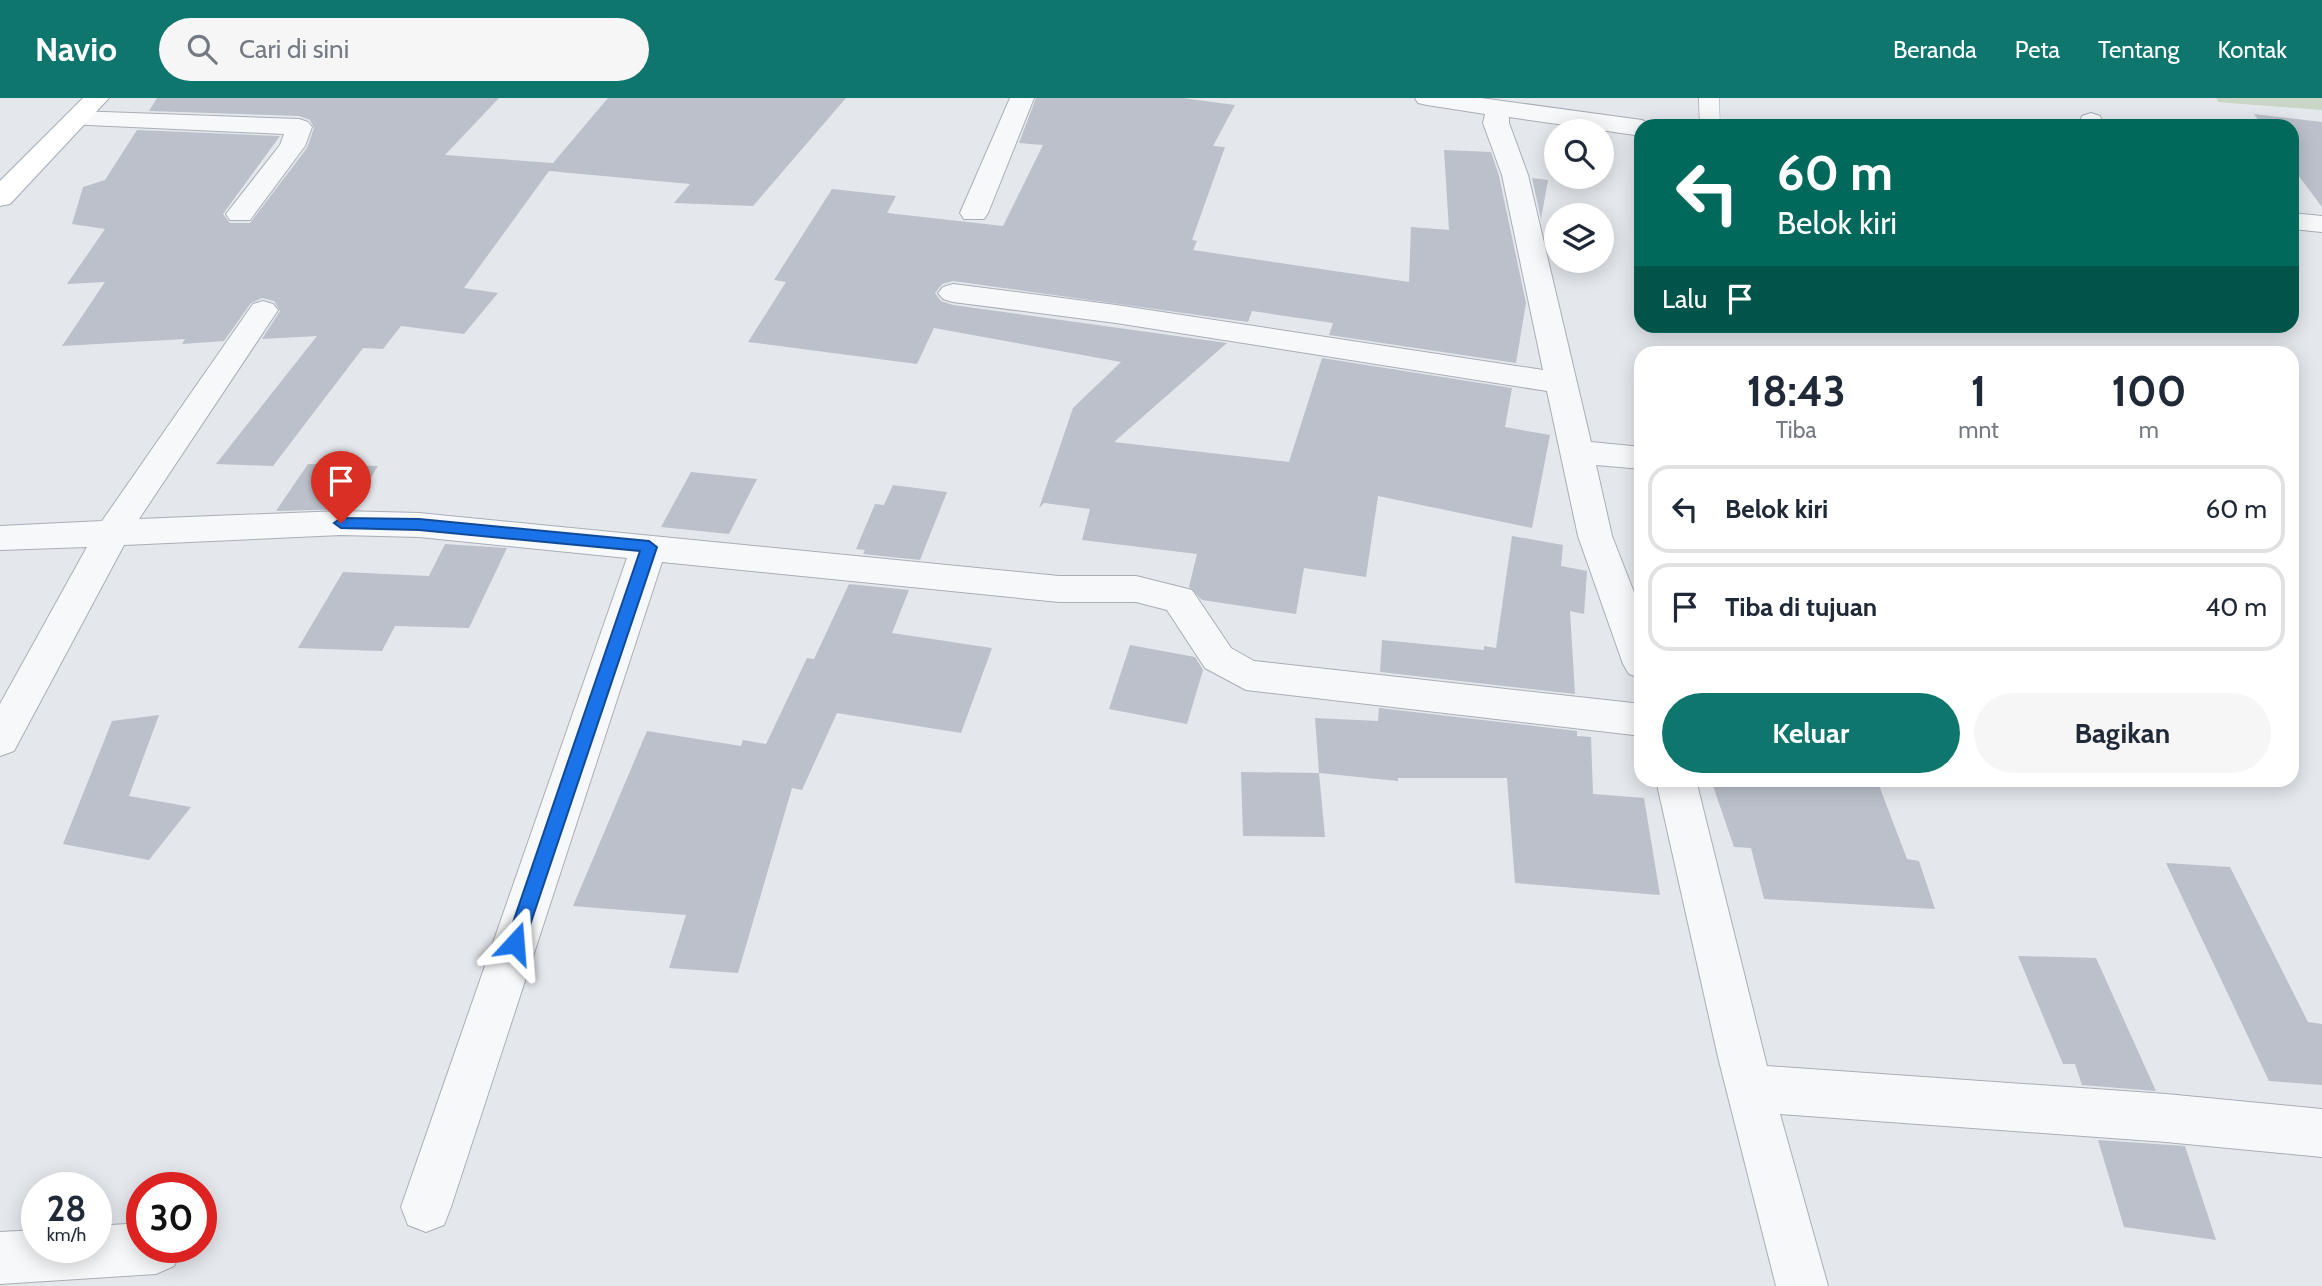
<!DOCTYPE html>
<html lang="id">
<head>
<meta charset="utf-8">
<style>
  :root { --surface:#fff; --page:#f6f6f7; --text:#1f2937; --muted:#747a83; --line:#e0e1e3; --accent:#0f766e }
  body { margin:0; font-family:Cabin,sans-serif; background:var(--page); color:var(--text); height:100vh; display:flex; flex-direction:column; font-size:26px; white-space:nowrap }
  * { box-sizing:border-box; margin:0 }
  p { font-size:23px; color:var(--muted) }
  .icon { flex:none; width:38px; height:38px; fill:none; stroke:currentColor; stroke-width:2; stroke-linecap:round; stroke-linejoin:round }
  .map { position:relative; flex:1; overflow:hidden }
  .side { position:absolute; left:1634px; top:248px; width:665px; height:441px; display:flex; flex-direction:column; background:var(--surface); border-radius:21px; box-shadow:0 4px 18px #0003 }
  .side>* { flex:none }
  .top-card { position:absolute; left:1634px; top:21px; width:665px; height:214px; border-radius:21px; box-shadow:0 4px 18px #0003; background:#00695c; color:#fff; overflow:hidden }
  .tools { position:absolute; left:1544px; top:21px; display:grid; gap:14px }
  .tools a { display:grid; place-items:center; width:70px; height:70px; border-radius:50%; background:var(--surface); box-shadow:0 4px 18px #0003; font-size:35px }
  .speed { position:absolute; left:21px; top:1074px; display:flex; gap:14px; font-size:35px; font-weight:700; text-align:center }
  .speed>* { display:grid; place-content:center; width:91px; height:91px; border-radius:50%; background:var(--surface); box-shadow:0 4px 18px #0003; line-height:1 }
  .speed small { font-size:18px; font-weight:400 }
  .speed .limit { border:10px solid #d22; background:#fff; color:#111 }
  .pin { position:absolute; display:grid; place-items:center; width:60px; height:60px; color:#fff; margin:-72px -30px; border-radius:50% 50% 50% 0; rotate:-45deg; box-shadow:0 0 7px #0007 }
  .pin .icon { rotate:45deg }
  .me { position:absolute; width:77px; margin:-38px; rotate:19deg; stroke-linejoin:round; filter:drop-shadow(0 0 5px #0008) }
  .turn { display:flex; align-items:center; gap:24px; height:147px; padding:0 28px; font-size:32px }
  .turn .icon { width:91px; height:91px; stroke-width:2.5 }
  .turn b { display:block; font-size:49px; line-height:60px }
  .then { display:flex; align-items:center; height:66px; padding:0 28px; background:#0003; gap:14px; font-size:26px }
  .eta { display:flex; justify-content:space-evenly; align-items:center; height:119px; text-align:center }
  .eta b { font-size:42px; font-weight:700; line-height:49px }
  .action { display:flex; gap:14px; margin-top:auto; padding:14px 28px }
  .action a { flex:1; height:80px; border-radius:42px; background:var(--accent); color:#fff; font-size:28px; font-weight:700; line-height:80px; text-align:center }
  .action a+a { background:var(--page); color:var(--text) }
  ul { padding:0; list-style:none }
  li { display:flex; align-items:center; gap:21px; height:88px; margin:0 14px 10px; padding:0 14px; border:4px solid var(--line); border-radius:21px }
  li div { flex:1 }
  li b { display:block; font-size:26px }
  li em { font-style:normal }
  header { display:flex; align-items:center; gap:42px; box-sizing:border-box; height:98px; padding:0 35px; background:var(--accent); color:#fff }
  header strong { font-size:33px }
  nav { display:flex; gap:38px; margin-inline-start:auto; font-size:24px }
  .search { width:490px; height:63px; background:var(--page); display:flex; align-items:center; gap:18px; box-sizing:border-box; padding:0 24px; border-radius:38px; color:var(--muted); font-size:26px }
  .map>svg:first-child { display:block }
  .green { fill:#c9d6c5 }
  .building { fill:#bbc0ca }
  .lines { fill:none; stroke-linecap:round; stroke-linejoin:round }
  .lane-casing { stroke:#a9aeb7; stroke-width:1 }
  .street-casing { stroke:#a9aeb7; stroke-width:2 }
  .primary-casing { stroke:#a3abb8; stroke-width:2 }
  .lane { fill:#f7f8fa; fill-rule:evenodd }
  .street { fill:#f7f8fa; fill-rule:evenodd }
  .primary { fill:#fff; fill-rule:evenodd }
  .route { fill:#1a73e8; stroke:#114b97; stroke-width:2 }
</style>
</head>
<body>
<header>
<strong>Navio</strong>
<div class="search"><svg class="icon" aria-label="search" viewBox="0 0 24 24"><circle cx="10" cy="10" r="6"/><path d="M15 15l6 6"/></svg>Cari di sini</div>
<nav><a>Beranda</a><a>Peta</a><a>Tentang</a><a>Kontak</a></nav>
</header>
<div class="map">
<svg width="2322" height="1188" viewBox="0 0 2322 1188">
  <rect width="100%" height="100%" fill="#e4e7ec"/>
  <path class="green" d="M 2216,0 L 2322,0 L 2322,12 L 2218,4 Z"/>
  <g class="building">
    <path d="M 157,0 L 499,0 L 445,57 L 553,65 L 608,0 L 846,0 L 753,108 L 674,105 L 690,86 L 549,73 L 464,190 L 498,195 L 464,236 L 401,228 L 383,251 L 363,250 L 273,368 L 216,366 L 317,238 L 262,241 L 280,213 L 274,203 L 262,200 L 251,205 L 224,243 L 182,246 L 185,241 L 62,248 L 105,184 L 67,186 L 105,131 L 72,126 L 83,89 L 105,82 L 137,32 L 280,38 L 223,116 L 230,125 L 250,125 L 307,50 L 314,30 L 310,22 L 299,18 L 149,13 Z"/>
    <path d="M 1036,0 L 1182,0 L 1235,7 L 1213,48 L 1225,49 L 1192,142 L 1197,143 L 1193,152 L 1409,184 L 1411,129 L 1449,132 L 1444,52 L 1491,54 L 1499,78 L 1526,205 L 1516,265 L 1329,237 L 1333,225 L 1252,213 L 1248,224 L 953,183 L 942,186 L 935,195 L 941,203 L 953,207 L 1227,245 L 1114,344 L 1289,364 L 1322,260 L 1512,290 L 1505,329 L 1550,337 L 1532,430 L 1378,398 L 1366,479 L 1304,470 L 1296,516 L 1202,502 L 1189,489 L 1197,456 L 1082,442 L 1090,411 L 1044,405 L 1039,410 L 1073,310 L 1121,264 L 934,230 L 917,266 L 748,244 L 786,184 L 774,182 L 832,91 L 896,98 L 887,115 L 1003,128 L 1043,47 L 1019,45 Z"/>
    <path d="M 2254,16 L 2322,24 L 2322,109 L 2292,69 L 2292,28 L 2263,28 Z"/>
    <path d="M 1532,80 L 1548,82 L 1541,121 Z"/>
    <path d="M 308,366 L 378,368 L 352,411 L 276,413 Z"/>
    <path d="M 691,374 L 757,381 L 729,436 L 661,429 Z"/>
    <path d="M 893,387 L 947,394 L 920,462 L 863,456 L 865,452 L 856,451 L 875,406 L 884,407 Z"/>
    <path d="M 1512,438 L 1563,447 L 1561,468 L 1587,473 L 1584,516 L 1570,513 L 1575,596 L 1380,574 L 1382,542 L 1484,552 L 1484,548 L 1496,550 Z"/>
    <path d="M 445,446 L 507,450 L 469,530 L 395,528 L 382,553 L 298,550 L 343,474 L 429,478 Z"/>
    <path d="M 849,486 L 909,492 L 892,535 L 992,550 L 961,635 L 837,615 L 802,692 L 792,690 L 738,875 L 669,870 L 686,817 L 573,808 L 647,633 L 741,648 L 743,642 L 766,646 L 807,560 L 814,561 Z"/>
    <path d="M 1130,547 L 1195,559 L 1203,572 L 1187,626 L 1109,611 Z"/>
    <path d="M 1379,610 L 1577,633 L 1577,638 L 1591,639 L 1593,696 L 1644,700 L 1660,797 L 1515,785 L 1507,680 L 1398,680 L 1398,683 L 1319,675 L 1315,620 L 1378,623 Z"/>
    <path d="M 159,617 L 129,698 L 191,709 L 149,762 L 63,746 L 112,623 Z"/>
    <path d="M 1241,674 L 1319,675 L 1325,739 L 1243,738 Z"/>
    <path d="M 1711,682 L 1877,682 L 1907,761 L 1919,763 L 1935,811 L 1764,801 L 1751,750 L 1734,749 Z"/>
    <path d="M 2166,765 L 2230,769 L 2308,924 L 2322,926 L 2322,987 L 2269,983 Z"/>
    <path d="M 2018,858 L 2096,860 L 2156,993 L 2082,987 L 2075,966 L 2063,966 Z"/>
    <path d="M 2098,1042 L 2185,1048 L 2216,1142 L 2124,1129 Z"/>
  </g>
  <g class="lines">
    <g class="lane-casing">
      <path id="lane" d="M 1699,0 L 1719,0 L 1720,28 L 1700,28 Z"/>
    </g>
    <g class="street-casing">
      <g id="street">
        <path d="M 1010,0 L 1034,0 L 988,115 L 984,121 L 964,121 L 960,115 Z"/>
        <path d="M 1415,0 L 1481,0 L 1642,22 L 1653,28 L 1642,28 L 1642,38 L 1509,19 L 1509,25 L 1528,77 L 1591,344 L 1642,349 L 1642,371 L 1596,367 L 1612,438 L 1642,515 L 1642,581 L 1629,576 L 1623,566 L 1578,438 L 1547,293 L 1116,225 L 953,204 L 943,201 L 938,195 L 943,189 L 953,186 L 1116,207 L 1543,272 L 1502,77 L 1483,25 L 1485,16 L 1427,7 L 1418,5 Z"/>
        <path d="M 76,13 L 299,21 L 308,24 L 312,29 L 305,48 L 250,122 L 230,122 L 226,116 L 280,47 L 284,36 L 67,26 L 63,21 L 67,16 Z"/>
        <path d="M 2091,15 L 2100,18 L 2104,28 L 2078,28 L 2082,18 Z"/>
        <path d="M 2292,115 L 2322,118 L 2322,134 L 2292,131 Z"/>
        <path d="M 263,203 L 273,206 L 278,212 L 139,421 L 341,413 L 419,415 L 1059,478 L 1136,478 L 1192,492 L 1231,550 L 1254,563 L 1642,606 L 1642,638 L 1246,592 L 1205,570 L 1167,512 L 1136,504 L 1059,504 L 662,464 L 451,1109 L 444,1127 L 426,1134 L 408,1127 L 401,1109 L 627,460 L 419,439 L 341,437 L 124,447 L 14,653 L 0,658 L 0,606 L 87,449 L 0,452 L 0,428 L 102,423 L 253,206 Z"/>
        <path d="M 1656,682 L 1696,682 L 1767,968 L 2166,996 L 2322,1011 L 2322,1059 L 2166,1044 L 1780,1016 L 1828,1188 L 1776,1188 L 1718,959 Z"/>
        <path d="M 142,1125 L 142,1150 L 182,1150 L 174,1168 L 156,1176 L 0,1186 L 0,1134 L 37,1132 L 37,1150 L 96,1150 L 96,1128 Z"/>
      </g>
    </g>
    <g class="primary-casing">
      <path id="primary" d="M 83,0 L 109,0 L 10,106 L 0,108 L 0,83 Z"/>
    </g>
    <use href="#lane" class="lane"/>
    <use href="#street" class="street"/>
    <use href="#primary" class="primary"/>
  </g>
  <path class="route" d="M 341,420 L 419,421 L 649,443 L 657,449 L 522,851 L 515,853 L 509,851 L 506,845 L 640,453 L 419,432 L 341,430 L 334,425 Z"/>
</svg>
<div class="tools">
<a><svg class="icon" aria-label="search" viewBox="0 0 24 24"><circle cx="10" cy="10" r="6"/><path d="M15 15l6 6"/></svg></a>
<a><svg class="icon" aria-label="layers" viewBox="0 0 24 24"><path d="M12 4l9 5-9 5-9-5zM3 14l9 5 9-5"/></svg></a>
</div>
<div class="speed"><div>28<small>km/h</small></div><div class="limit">30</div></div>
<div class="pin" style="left:341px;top:425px;background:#d93025"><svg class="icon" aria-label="arrive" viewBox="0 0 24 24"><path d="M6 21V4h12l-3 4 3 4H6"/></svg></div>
<svg class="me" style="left:515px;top:845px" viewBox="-20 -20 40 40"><path d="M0-17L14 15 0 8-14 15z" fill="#1a73e8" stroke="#fff" stroke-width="4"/></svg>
<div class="top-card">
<div class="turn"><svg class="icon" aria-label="left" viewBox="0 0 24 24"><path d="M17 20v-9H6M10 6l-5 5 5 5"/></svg><div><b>60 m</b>Belok kiri</div></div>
<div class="then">Lalu<svg class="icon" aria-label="arrive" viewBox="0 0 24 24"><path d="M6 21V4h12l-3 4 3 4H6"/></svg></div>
</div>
<section class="side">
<div class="eta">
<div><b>18:43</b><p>Tiba</p></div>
<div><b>1</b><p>mnt</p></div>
<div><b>100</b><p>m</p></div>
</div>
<ul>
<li><svg class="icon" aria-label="left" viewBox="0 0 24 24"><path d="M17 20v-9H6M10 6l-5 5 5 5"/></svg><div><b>Belok kiri</b></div><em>60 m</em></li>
<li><svg class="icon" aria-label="arrive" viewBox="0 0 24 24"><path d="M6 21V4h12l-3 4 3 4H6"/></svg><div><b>Tiba di tujuan</b></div><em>40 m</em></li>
</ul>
<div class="action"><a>Keluar</a><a>Bagikan</a></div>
</section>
</div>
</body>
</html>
